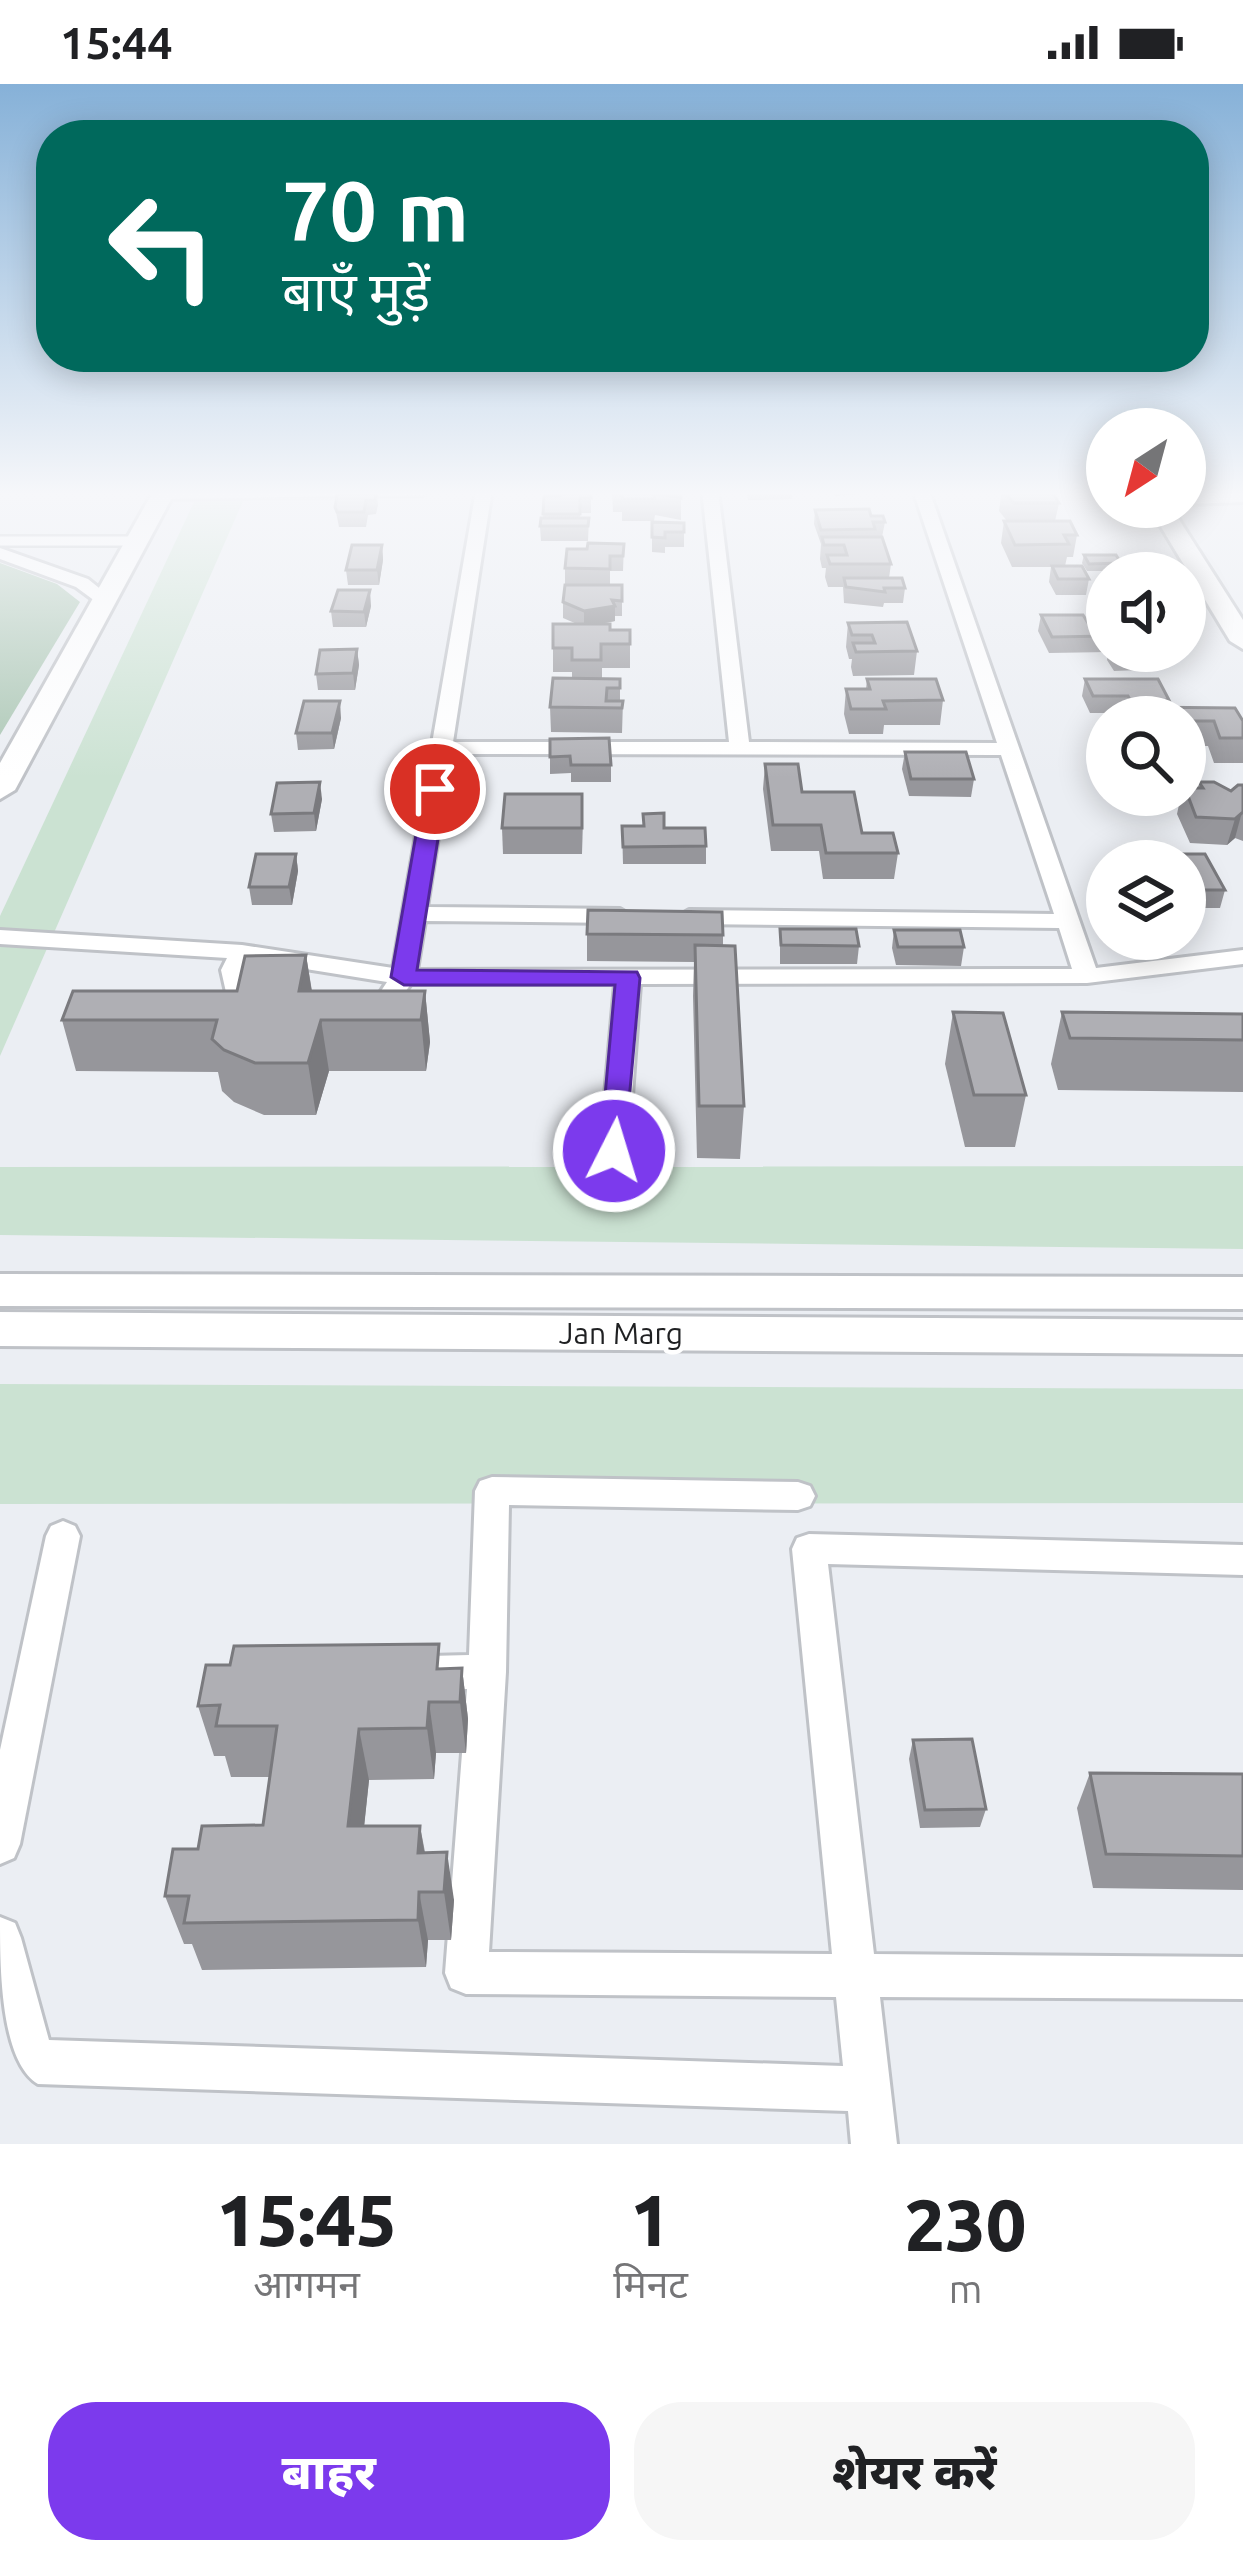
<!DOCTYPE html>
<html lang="hi">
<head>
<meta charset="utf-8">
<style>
  :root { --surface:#fff; --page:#f6f6f6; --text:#202124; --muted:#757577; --accent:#7c3aed }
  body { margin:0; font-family:Ubuntu,"Noto Sans Devanagari",sans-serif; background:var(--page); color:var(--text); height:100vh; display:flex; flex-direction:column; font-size:45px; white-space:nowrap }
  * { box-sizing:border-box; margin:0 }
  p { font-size:39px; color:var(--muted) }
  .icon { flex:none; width:66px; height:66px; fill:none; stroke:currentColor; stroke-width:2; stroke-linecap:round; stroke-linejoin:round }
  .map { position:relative; height:2060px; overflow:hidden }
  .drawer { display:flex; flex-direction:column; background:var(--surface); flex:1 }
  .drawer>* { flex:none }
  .top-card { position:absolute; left:36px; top:36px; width:1173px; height:252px; border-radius:48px; box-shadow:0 6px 30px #0003; background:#00695c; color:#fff; overflow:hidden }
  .needle { width:78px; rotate:216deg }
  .tools { position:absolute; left:1086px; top:324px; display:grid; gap:24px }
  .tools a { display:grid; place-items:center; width:120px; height:120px; border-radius:50%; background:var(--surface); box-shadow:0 6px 30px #0003; font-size:60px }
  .pin { position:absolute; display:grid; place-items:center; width:102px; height:102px; color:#fff; margin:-51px; border:6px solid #fff; border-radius:50%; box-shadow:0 3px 12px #0007 }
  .me { position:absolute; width:132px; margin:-66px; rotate:5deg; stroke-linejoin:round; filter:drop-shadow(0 0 9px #0008) }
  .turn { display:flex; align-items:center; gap:42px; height:252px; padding:0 48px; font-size:54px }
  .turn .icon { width:156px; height:156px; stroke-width:2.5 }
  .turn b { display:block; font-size:84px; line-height:102px }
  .eta { display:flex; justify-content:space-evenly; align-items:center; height:204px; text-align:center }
  .eta b { font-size:72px; font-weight:800; line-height:84px }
  .primary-button { display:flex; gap:24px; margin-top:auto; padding:24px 48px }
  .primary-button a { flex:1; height:138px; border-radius:48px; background:var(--accent); color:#fff; font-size:48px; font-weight:800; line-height:138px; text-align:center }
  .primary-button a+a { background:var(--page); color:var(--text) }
  .status { display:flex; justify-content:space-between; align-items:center; height:84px; padding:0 60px; background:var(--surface); direction:ltr }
  .status svg { height:33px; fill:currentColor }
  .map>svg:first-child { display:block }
  .green { fill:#cbe2d2 }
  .forest { fill:#aac6b3 }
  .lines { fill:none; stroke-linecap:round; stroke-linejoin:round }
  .lane-casing { stroke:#bfc2c7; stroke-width:14 }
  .street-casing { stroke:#bfc2c7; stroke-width:6 }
  .secondary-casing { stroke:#bfc2c7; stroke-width:6 }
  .lane { stroke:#fff; stroke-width:9 }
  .street { fill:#fff; fill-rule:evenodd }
  .secondary { fill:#fff; fill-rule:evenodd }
  .wall { fill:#96969b }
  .shaded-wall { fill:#7a7a7e }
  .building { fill:#afafb4; stroke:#7a7a7e; stroke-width:3 }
  .route { fill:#7c3aed; stroke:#51269a; stroke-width:3 }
  .labels { text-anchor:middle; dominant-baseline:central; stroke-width:9; stroke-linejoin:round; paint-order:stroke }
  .street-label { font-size:30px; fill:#1f2022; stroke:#fff }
</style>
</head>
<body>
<div class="status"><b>15:44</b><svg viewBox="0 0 49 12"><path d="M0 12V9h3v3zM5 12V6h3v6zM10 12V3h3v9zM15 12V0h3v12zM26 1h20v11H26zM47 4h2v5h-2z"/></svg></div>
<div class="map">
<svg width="1243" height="2060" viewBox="0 0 1243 2060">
  <rect width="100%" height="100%" fill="#ebeef3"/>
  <g class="green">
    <path d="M 243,417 L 0,972 L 0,832 L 194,418 Z"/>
    <path d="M 1243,1082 L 1243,1165 L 0,1151 L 0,1083 Z"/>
    <path d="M 0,1300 L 1243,1305 L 1243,1419 L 0,1420 Z"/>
  </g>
  <path class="forest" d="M 0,479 L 57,500 L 80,518 L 0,651 Z"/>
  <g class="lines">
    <g class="lane-casing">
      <path id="lane" d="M 0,457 L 137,457"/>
    </g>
    <g class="street-casing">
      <g id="street">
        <path d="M 431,406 L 423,411 L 162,415 L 154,410 L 160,406 Z"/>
        <path d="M 476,406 L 492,406 L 453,658 L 729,658 L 702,406 L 718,406 L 749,658 L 997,659 L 913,406 L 929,406 L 1096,884 L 1243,866 L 1243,880 L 1087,899 L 640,900 L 628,1067 L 614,1076 L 600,1067 L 615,900 L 411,900 L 402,912 L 393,914 L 381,907 L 387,898 L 250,876 L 245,886 L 252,917 L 240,925 L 228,917 L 221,886 L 227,874 L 0,860 L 0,846 L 242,861 L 393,884 ZM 451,670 L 1001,671 L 1054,830 L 689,826 L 677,833 L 689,840 L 1059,844 L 1072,885 L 417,886 L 425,837 L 620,839 L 632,832 L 620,825 L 427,823 Z"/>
        <path d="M 1243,408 L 1243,418 L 1185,420 L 1185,410 Z"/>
        <path d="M 0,464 L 88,495 L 114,516 L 99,520 L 76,503 L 0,475 Z"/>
        <path d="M 492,1393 L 798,1398 L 810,1402 L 815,1412 L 810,1422 L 798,1426 L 509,1421 L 506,1588 L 489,1868 L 832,1870 L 792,1465 L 797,1454 L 809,1450 L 1243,1461 L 1243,1491 L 828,1480 L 874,1870 L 1243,1873 L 1243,1915 L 880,1913 L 897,2060 L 851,2060 L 848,2027 L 38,2000 C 0,1977 0,1883 0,1833 L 15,1839 L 21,1854 L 49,1956 L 843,1982 L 836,1913 L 466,1910 L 451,1904 L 445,1889 L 467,1605 L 430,1606 L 417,1601 L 411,1589 L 417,1577 L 430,1572 L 469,1571 L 475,1407 L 480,1397 Z"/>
        <path d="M 63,1437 L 75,1442 L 80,1452 L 20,1760 L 14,1774 L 0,1780 L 0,1666 L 46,1452 L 51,1442 Z"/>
      </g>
    </g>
    <g class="secondary-casing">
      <g id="secondary">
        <path d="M 154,406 L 176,406 L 15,706 L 0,715 L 0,679 Z"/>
        <path d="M 1149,423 L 1171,423 L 1243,536 L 1243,565 L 1230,557 Z"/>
        <path d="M 0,1190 L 1243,1193 L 1243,1225 L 0,1222 Z"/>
        <path d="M 0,1228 L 1243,1236 L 1243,1270 L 0,1262 Z"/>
      </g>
    </g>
    <use href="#lane" class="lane"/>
    <use href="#street" class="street"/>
    <use href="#secondary" class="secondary"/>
  </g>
  <g class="wall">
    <path d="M 377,406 L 378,421 L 376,430 L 368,431 L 366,443 L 339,443 L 335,423 Z"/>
    <path d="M 591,406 L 591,429 L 580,429 L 580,434 L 589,434 L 588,457 L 541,457 L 540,442 L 543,434 L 544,412 L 561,412 Z"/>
    <path d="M 612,406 L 681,406 L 681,436 L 655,431 L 654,437 L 622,437 L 622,428 L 613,428 Z"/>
    <path d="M 746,406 L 793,406 L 792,415 L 748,416 Z"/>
    <path d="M 1002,406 L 1059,419 L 1055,437 L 1077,451 L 1073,473 L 1067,473 L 1065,482 L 1089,495 L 1086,511 L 1056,511 L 1049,498 L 1051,483 L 1012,483 L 1001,459 L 1004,437 L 1007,437 L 999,427 Z"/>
    <path d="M 815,426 L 871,432 L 885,438 L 882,453 L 891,480 L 889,494 L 905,504 L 903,519 L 884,519 L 883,523 L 844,519 L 843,503 L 828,503 L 825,493 L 826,484 L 822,484 L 820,475 L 821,460 L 814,440 Z"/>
    <path d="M 652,438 L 684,439 L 684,463 L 665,463 L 665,469 L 652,468 Z"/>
    <path d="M 624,460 L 623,487 L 610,487 L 610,500 L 565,500 L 565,484 Z"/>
    <path d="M 382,461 L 383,476 L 379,501 L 348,501 L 346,486 Z"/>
    <path d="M 1084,471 L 1121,479 L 1120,487 L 1087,487 L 1082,479 Z"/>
    <path d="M 622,501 L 622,532 L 615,532 L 615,537 L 601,540 L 610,546 L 630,546 L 630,584 L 602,584 L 602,595 L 620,595 L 620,617 L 623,617 L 622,649 L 551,648 L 550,623 L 572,594 L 572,588 L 553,588 L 553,564 L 577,540 L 563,534 L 563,518 Z"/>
    <path d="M 371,522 L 366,543 L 333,543 L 331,527 Z"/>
    <path d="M 1041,531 L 1088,539 L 1107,538 L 1107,567 L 1140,567 L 1142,570 L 1139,586 L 1114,587 L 1107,576 L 1108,568 L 1049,569 L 1038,547 Z"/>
    <path d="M 848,539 L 917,567 L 914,591 L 853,592 L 851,583 L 852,575 L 849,575 L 846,563 Z"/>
    <path d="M 357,565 L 359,581 L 355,606 L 318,606 L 316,590 Z"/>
    <path d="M 867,595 L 943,616 L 940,641 L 884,641 L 883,650 L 849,650 L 844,630 L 846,605 L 866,605 Z"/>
    <path d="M 1085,595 L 1169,616 L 1167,624 L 1243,637 L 1243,679 L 1214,679 L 1208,662 L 1185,662 L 1185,633 L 1127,633 L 1125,629 L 1090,629 L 1082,612 Z"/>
    <path d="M 341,634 L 334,665 L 298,666 L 296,649 Z"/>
    <path d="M 550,655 L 611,681 L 611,698 L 571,698 L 571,689 L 550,690 Z"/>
    <path d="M 905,668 L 974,695 L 971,713 L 909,712 L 902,685 Z"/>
    <path d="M 765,680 L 862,749 L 898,769 L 894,795 L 823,795 L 819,767 L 771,767 L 763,705 Z"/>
    <path d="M 1199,698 L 1231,707 L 1243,701 L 1243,757 L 1235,754 L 1227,761 L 1190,759 L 1177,730 L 1181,711 L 1185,711 L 1185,704 L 1198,704 Z"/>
    <path d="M 1110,711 L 1173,711 L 1172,715 L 1112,716 Z"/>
    <path d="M 322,715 L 316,747 L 274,748 L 271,730 Z"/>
    <path d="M 583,736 L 582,770 L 503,770 L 502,744 Z"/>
    <path d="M 622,742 L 664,744 L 706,762 L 706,780 L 623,780 Z"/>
    <path d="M 296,770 L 298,787 L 292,821 L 252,821 L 249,803 Z"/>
    <path d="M 1156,770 L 1205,770 L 1225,806 L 1220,824 L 1185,824 L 1185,777 L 1154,777 Z"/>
    <path d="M 780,845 L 859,862 L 857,880 L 780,880 Z"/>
    <path d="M 894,846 L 964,863 L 961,882 L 896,881 L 892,864 Z"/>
    <path d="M 587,850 L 723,851 L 723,862 L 744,1022 L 740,1075 L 697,1074 L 693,912 L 694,878 L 587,877 Z"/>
    <path d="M 306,871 L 312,907 L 425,907 L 430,958 L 426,987 L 329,987 L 316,1031 L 264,1031 L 234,1018 L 222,1007 L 218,988 L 76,987 L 62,936 L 237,907 Z"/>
    <path d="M 953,928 L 1026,1011 L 1015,1063 L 965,1063 L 945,980 Z"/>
    <path d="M 1062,928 L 1243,930 L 1243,1008 L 1058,1006 L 1051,980 Z"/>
    <path d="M 462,1584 L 468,1635 L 466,1669 L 436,1669 L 434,1695 L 369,1696 L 364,1742 L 420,1742 L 425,1768 L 454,1816 L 451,1856 L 428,1856 L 426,1883 L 202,1886 L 192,1860 L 184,1860 L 165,1812 L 198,1765 L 263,1741 L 270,1693 L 231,1693 L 225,1672 L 214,1672 L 198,1622 L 442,1585 Z"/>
    <path d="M 913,1656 L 986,1725 L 980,1743 L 920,1744 L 909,1675 Z"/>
    <path d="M 1090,1689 L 1243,1690 L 1243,1806 L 1093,1804 L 1077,1724 Z"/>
  </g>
  <g class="shaded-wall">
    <path d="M 835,406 L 885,406 L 885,408 L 835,412 Z"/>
    <path d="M 382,461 L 383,476 L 379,501 L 377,486 Z"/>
    <path d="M 370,506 L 371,522 L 366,543 L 364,528 Z"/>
    <path d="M 615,522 L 615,537 L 584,543 L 584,527 Z"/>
    <path d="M 357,565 L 359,581 L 355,606 L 353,589 Z"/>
    <path d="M 340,617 L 341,634 L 334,665 L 332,649 Z"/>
    <path d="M 320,698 L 322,715 L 316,747 L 314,729 Z"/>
    <path d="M 1242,728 L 1235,754 L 1227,761 L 1235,735 Z"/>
    <path d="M 296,770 L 298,787 L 292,821 L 289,803 Z"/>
    <path d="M 306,871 L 314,922 L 299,907 Z"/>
    <path d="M 425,907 L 430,958 L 426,987 L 421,936 Z"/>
    <path d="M 321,936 L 329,987 L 316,1031 L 308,979 Z"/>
    <path d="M 462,1584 L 468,1635 L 466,1669 L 460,1618 Z"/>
    <path d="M 429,1618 L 436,1669 L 434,1695 L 427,1644 Z"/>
    <path d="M 359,1645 L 369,1696 L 359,1791 L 348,1742 Z"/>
    <path d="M 420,1742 L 428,1790 L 418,1769 Z"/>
    <path d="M 447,1768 L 454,1816 L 451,1856 L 444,1808 Z"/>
    <path d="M 419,1808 L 428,1856 L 426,1883 L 418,1836 Z"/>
  </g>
  <g class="building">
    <path d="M 377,406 L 375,416 L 366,416 L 364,428 L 337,428 L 335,423 L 338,407 Z"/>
    <path d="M 562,406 L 591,406 L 591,414 L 580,414 L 580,430 L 543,430 L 544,412 L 561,412 Z"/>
    <path d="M 612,406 L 681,406 L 681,414 L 654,409 L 655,415 L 622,415 L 622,406 Z"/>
    <path d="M 1002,406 L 1051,406 L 1059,419 L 1014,419 Z"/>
    <path d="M 869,425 L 871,432 L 883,432 L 885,438 L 873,438 L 875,445 L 821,446 L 815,426 Z"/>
    <path d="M 541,434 L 589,434 L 588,442 L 540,442 Z"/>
    <path d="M 1004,437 L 1070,437 L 1077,451 L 1064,451 L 1069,460 L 1015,461 Z"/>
    <path d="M 652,438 L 684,439 L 684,448 L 665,448 L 665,454 L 652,453 Z"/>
    <path d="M 822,453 L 882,453 L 891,480 L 830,480 L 827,471 L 847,471 L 844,461 L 824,461 Z"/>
    <path d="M 588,459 L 624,460 L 623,472 L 610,472 L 610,485 L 565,484 L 567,465 L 587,465 Z"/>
    <path d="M 352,461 L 382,461 L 377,486 L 346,486 Z"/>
    <path d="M 1084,471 L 1116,471 L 1121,479 L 1089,480 Z"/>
    <path d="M 1052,482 L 1082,482 L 1089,495 L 1058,495 Z"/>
    <path d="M 844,494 L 902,494 L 905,504 L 884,504 L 885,508 L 846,503 Z"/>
    <path d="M 565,501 L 622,501 L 622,517 L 612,516 L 615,522 L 584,527 L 563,518 Z"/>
    <path d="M 338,506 L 370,506 L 364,528 L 331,527 Z"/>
    <path d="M 1041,531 L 1083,531 L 1088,539 L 1107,538 L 1107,552 L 1052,553 Z"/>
    <path d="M 907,538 L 917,567 L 856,568 L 853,559 L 875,559 L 872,551 L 852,551 L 848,539 Z"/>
    <path d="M 553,540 L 610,540 L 610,546 L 630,546 L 630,560 L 601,560 L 601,576 L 572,576 L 572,564 L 553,564 Z"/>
    <path d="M 357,565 L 353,589 L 316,590 L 320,566 Z"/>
    <path d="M 1115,567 L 1140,567 L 1142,570 L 1117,571 Z"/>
    <path d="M 553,594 L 620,595 L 620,604 L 607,604 L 606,617 L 623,617 L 622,624 L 550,623 Z"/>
    <path d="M 867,595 L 936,595 L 943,616 L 883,617 L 886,625 L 851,625 L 846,605 L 870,605 Z"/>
    <path d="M 1085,595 L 1158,595 L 1169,616 L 1130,616 L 1128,612 L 1093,612 Z"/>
    <path d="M 304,617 L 340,617 L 332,649 L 296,649 Z"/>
    <path d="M 1140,623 L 1235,624 L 1243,637 L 1243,654 L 1220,654 L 1214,637 L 1185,637 L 1185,633 L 1145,633 Z"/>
    <path d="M 609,654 L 611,681 L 571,681 L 570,672 L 550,673 L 550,655 Z"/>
    <path d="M 905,668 L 966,668 L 974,695 L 911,695 Z"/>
    <path d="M 765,680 L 798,680 L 802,708 L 854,708 L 862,749 L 893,749 L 898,769 L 826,769 L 821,741 L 773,741 Z"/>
    <path d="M 320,698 L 314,729 L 271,730 L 277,699 Z"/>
    <path d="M 1199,698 L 1214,698 L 1231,707 L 1238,701 L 1243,701 L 1243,728 L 1235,735 L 1196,733 L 1185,704 L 1203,704 Z"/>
    <path d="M 505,710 L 582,710 L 582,744 L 502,744 Z"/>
    <path d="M 664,729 L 664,744 L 705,744 L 706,762 L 623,763 L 622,742 L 644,742 L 643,730 Z"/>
    <path d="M 256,770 L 296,770 L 289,803 L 249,803 Z"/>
    <path d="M 1156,770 L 1205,770 L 1225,806 L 1185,806 L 1185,777 L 1159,777 Z"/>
    <path d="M 588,826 L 722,828 L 723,851 L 587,850 Z"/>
    <path d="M 780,845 L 856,845 L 859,862 L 781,861 Z"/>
    <path d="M 894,846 L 960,846 L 964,863 L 898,863 Z"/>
    <path d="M 695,861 L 735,862 L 744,1022 L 699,1022 Z"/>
    <path d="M 306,871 L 299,907 L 425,907 L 421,936 L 321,936 L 308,979 L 255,979 L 224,966 L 212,955 L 217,936 L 62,936 L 73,907 L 237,907 L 245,872 Z"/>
    <path d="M 953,928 L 1003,929 L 1026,1011 L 974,1011 Z"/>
    <path d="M 1062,928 L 1243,930 L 1243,956 L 1070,954 Z"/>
    <path d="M 439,1560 L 437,1585 L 462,1584 L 460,1618 L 429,1618 L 427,1644 L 359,1645 L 348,1742 L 420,1742 L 418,1769 L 447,1768 L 444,1808 L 419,1808 L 418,1836 L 184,1839 L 189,1812 L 165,1812 L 173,1765 L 198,1765 L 202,1742 L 263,1741 L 277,1642 L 216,1642 L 220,1621 L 198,1622 L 206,1581 L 230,1581 L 234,1562 Z"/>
    <path d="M 972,1655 L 986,1725 L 925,1726 L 913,1656 Z"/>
    <path d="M 1090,1689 L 1243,1690 L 1243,1772 L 1106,1770 Z"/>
  </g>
  <linearGradient id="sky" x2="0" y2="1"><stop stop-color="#86b1d8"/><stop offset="0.59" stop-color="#f6f7fa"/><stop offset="1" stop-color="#f6f7fa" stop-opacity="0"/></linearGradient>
  <rect width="1243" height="694" fill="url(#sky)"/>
  <path class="route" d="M 435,699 L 446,705 L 417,886 L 637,888 L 640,894 L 624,1073 L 604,1073 L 600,1067 L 615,901 L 404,901 L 391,893 L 424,705 Z"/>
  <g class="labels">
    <g class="street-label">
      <text x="621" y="1249">Jan Marg</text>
    </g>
  </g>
</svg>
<div class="tools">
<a><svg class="needle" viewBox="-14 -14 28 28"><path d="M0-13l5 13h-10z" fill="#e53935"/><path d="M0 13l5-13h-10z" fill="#757577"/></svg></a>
<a><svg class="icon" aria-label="sound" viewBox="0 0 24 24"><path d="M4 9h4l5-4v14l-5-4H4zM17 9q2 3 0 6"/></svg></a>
<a><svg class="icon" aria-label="search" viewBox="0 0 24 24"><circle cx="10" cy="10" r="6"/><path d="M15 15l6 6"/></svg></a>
<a><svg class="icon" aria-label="layers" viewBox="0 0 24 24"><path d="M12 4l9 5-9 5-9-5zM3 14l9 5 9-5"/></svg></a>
</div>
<div class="pin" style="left:435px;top:705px;background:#d93025"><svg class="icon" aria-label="arrive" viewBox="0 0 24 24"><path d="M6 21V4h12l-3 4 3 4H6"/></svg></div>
<svg class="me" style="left:614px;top:1067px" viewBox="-20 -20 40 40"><circle r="17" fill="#7c3aed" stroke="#fff" stroke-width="3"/><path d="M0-11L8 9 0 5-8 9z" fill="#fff"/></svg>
<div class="top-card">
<div class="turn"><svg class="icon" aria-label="left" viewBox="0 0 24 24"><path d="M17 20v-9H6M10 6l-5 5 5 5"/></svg><div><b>70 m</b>बाएँ मुड़ें</div></div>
</div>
</div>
<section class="drawer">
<div class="eta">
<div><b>15:45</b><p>आगमन</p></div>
<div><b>1</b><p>मिनट</p></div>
<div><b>230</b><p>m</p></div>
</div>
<div class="primary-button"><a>बाहर</a><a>शेयर करें</a></div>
</section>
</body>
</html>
